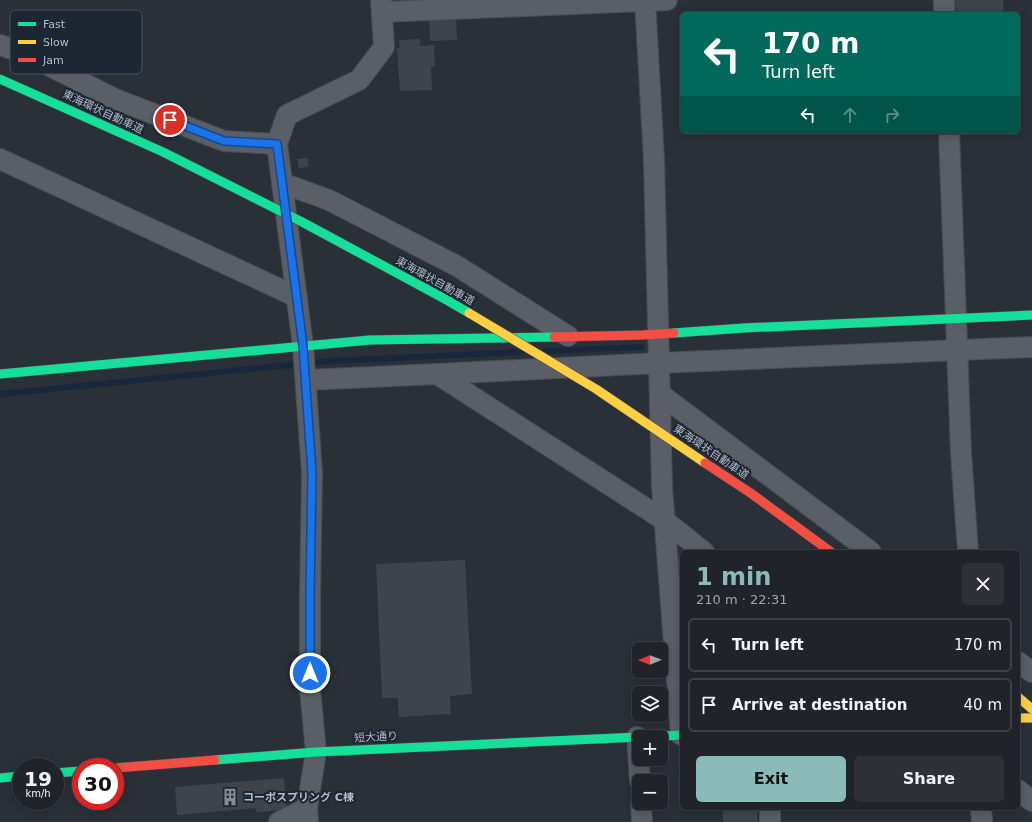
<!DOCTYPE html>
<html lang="en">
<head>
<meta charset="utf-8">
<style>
  :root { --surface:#20242a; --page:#2d3036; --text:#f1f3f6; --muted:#a2a4a8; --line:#3d4147; --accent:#8bbbb9 }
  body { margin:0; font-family:"DejaVu Sans","Noto Sans JP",sans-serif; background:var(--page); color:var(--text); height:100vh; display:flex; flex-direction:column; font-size:15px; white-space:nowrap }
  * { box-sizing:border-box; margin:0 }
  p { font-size:13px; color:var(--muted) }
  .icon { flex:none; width:22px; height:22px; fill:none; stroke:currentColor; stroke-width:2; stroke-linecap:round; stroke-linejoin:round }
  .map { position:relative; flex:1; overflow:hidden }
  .panel { position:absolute; left:680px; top:550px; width:340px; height:260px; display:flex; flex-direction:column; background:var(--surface); border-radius:6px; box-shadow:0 2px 10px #0003,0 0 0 1px var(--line) }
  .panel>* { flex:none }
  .top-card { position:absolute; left:680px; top:12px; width:340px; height:122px; border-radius:6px; box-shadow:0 2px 10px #0003,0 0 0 1px var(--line); background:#00695c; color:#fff; overflow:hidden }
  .needle { width:26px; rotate:269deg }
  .tools { position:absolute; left:632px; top:642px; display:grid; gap:8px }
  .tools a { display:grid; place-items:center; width:36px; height:36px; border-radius:6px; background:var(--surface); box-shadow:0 2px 10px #0003,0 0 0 1px var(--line); font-size:20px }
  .speed { position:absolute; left:12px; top:758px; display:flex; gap:8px; font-size:20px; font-weight:700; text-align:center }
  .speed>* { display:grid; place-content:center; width:52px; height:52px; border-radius:50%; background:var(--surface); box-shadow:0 2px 10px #0003,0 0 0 1px var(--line); line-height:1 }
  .speed small { font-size:10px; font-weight:400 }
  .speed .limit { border:6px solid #d22; background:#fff; color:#111 }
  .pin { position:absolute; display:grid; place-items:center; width:34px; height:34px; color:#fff; margin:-17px; border:2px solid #fff; border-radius:50%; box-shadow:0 1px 4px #0007 }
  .me { position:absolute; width:44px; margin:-22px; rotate:0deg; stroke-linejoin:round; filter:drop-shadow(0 0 3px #0008) }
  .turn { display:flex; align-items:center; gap:14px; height:84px; padding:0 16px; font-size:18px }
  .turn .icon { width:52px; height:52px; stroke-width:2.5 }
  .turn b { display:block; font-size:28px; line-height:34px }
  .lanes { display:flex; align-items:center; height:38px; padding:0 16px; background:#0003; justify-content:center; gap:20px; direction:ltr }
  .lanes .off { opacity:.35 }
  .round { display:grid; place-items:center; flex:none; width:42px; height:42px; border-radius:6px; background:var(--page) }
  .overview { display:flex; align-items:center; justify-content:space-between; height:68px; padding:0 16px }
  h1 { font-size:24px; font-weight:800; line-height:30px; color:var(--accent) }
  .action { display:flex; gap:8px; margin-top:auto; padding:8px 16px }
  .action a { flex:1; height:46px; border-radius:6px; background:var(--accent); color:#111; font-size:16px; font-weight:800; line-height:46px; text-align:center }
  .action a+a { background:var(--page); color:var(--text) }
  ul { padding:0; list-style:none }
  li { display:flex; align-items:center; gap:12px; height:54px; margin:0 8px 6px; padding:0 8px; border:2px solid var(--line); border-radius:6px }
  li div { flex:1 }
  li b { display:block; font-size:15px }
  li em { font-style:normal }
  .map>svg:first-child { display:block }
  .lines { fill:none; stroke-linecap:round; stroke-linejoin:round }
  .stream { stroke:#19273c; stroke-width:6 }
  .building { fill:#3f444c }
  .street-casing { stroke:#484c55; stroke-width:22 }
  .fast-casing { stroke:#484c55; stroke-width:10 }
  .slow-casing { stroke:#484c55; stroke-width:10 }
  .jam-casing { stroke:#484c55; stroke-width:10 }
  .street { stroke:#5a5e66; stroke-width:20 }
  .fast { stroke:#16e098; stroke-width:9 }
  .slow { stroke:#ffcf43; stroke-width:9 }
  .jam { stroke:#f24e42; stroke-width:9 }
  .fast-bridge-casing { stroke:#474c53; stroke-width:10; stroke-linecap:butt }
  .slow-bridge-casing { stroke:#474c53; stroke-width:10; stroke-linecap:butt }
  .jam-bridge-casing { stroke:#474c53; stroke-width:10; stroke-linecap:butt }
  .fast-bridge { stroke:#16e098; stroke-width:9 }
  .slow-bridge { stroke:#ffcf43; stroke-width:9 }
  .jam-bridge { stroke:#f24e42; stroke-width:9 }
  .route-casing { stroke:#114b97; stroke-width:10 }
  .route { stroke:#1a73e8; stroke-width:7 }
  .labels { text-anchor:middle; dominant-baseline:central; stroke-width:4; stroke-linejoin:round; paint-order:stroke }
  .street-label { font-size:11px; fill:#b4bcc9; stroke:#1d2633 }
  .poi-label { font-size:11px; font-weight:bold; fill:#b4bcc9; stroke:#1d2633; text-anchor:start }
  .key { fill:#1d2633; stroke:#4a5360; stroke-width:1 }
  .key-label { font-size:11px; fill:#b4bcc9 }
</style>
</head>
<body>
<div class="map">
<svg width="1032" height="822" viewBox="0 0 1032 822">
  <rect width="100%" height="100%" fill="#2a3038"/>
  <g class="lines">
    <g class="stream">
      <path d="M 546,351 L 641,347"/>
      <path d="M 0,394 L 330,361 L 521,352"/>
    </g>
  </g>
  <g class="building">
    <path d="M 955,0 L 1003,0 L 1004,14 L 956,14 Z"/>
    <path d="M 456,18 L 457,40 L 430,41 L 429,20 Z"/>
    <path d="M 420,39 L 420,46 L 434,45 L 435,67 L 431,67 L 432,90 L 400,91 L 397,48 L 400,47 L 399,40 Z"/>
    <path d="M 307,158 L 309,167 L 299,168 L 297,159 Z"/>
    <path d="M 465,560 L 472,694 L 450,696 L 451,714 L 399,717 L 398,698 L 382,698 L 376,564 Z"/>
    <path d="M 284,778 L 287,810 L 256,812 L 256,808 L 177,815 L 175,787 Z"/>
    <path d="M 723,808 L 757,808 L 758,822 L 723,822 Z"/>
  </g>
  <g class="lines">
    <g class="street-casing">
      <g id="street">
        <path d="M 645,0 L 654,160 L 662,487 L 681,735"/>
        <path d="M 944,0 L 944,14"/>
        <path d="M 382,12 L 667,0"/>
        <path d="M 0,45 L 24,53 L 115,99 L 224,141 L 277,144"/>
        <path d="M 949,132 L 961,453 L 968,552"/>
        <path d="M 0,159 L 297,297"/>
        <path d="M 282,183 L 329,200 L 457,266 L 568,336"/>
        <path d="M 437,374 L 664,520 L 704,552"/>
        <path d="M 306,380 L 437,374 L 659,363 L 1032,347"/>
        <path d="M 660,394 L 871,552"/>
        <path d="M 1018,662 L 1032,672"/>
        <path d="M 637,737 L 640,781"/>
        <path d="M 1018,790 L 1032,801"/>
        <path d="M 641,803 L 642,822"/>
        <path d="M 770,808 L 770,822"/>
        <path d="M 981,808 L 982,822"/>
        <path d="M 279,822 L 307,808"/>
        <path d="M 308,822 L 307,808 L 316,752 L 310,689 L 310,596 L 312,473 L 303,346 L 277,144 L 287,115 L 359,80 L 384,47 L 381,0"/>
      </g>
    </g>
    <g class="fast-casing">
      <g id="fast">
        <path d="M 674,333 L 744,328 L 1032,315"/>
        <path d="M 0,374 L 370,340 L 554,337"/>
        <path d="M 645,737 L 682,735"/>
        <path d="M 215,760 L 316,752 L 639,737"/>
        <path d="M 55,773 L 81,771"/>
        <path d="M 0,778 L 21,776"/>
      </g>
    </g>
    <g class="slow-casing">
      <g id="slow">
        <path d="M 1018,697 L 1032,709"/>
        <path d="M 1018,718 L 1032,718"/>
      </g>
    </g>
    <g class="jam-casing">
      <g id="jam">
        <path d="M 554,337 L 642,335 L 674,333"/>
        <path d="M 115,768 L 215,760"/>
      </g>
    </g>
    <use href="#street" class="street"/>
    <use href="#fast" class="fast"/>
    <use href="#slow" class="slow"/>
    <use href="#jam" class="jam"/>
    <g class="fast-bridge-casing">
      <path id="fast-bridge" d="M 0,79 L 163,152 L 304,223 L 445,299 L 469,313"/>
    </g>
    <g class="slow-bridge-casing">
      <path id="slow-bridge" d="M 469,313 L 596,389 L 705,463"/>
    </g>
    <g class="jam-bridge-casing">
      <path id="jam-bridge" d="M 705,463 L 752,494 L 831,552"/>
    </g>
    <use href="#fast-bridge" class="fast-bridge"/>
    <use href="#slow-bridge" class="slow-bridge"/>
    <use href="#jam-bridge" class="jam-bridge"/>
  </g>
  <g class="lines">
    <g class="route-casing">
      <path id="route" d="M 170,120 L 224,141 L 277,144 L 303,346 L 312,473 L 310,596 L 310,673"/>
    </g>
    <use href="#route" class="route"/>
  </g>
  <defs>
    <g id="building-bare" transform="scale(1.38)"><path d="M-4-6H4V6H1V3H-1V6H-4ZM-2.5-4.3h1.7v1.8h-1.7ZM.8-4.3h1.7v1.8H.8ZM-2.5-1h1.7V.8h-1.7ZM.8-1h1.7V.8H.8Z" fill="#848b96" stroke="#1d2633" stroke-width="2.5" paint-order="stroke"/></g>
  </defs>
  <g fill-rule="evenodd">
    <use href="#building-bare" x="230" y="797"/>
  </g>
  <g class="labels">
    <g class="street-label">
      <text transform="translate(103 112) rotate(25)">東海環状自動車道</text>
      <text transform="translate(435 281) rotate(29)">東海環状自動車道</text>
      <text transform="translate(711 452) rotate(34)">東海環状自動車道</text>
      <text transform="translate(376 737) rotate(-3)">短大通り</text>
    </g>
    <g class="poi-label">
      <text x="243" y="797">コーポスプリング C棟</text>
    </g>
  </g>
  <rect x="10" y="10" width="132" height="64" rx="6" class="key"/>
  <rect x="18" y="22" width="18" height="4" fill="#16e098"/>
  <rect x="18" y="40" width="18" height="4" fill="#ffcf43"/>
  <rect x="18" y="58" width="18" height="4" fill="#f24e42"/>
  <g class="key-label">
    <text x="43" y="28">Fast</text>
    <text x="43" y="46">Slow</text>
    <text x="43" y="64">Jam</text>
  </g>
</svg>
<div class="tools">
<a><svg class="needle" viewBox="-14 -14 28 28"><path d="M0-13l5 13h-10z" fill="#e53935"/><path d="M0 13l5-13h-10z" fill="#a2a4a8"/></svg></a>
<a><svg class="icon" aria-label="layers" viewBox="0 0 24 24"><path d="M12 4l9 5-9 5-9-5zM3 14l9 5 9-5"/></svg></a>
<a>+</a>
<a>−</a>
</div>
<div class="speed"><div>19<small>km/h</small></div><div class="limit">30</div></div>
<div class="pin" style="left:170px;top:120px;background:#d93025"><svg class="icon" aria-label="arrive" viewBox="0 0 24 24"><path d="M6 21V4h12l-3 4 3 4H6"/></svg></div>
<svg class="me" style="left:310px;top:673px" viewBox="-20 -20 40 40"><circle r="17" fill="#1a73e8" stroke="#fff" stroke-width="3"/><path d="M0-11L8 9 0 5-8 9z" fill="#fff"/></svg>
<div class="top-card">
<div class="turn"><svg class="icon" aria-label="left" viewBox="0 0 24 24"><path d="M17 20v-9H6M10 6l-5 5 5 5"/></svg><div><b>170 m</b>Turn left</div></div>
<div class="lanes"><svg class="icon" aria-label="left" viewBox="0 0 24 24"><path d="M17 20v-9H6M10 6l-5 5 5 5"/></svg><svg class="icon off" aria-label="ahead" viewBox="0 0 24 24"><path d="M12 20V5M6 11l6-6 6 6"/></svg><svg class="icon off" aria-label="right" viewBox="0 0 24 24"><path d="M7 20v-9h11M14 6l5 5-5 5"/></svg></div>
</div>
<section class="panel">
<div class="overview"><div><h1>1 min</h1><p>210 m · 22:31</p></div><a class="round"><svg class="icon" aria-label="close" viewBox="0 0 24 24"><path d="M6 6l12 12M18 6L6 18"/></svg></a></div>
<ul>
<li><svg class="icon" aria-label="left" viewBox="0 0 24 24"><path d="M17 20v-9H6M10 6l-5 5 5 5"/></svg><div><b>Turn left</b></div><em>170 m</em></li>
<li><svg class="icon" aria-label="arrive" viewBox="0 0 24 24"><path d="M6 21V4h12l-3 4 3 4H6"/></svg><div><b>Arrive at destination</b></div><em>40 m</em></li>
</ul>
<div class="action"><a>Exit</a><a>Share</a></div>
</section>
</div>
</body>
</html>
